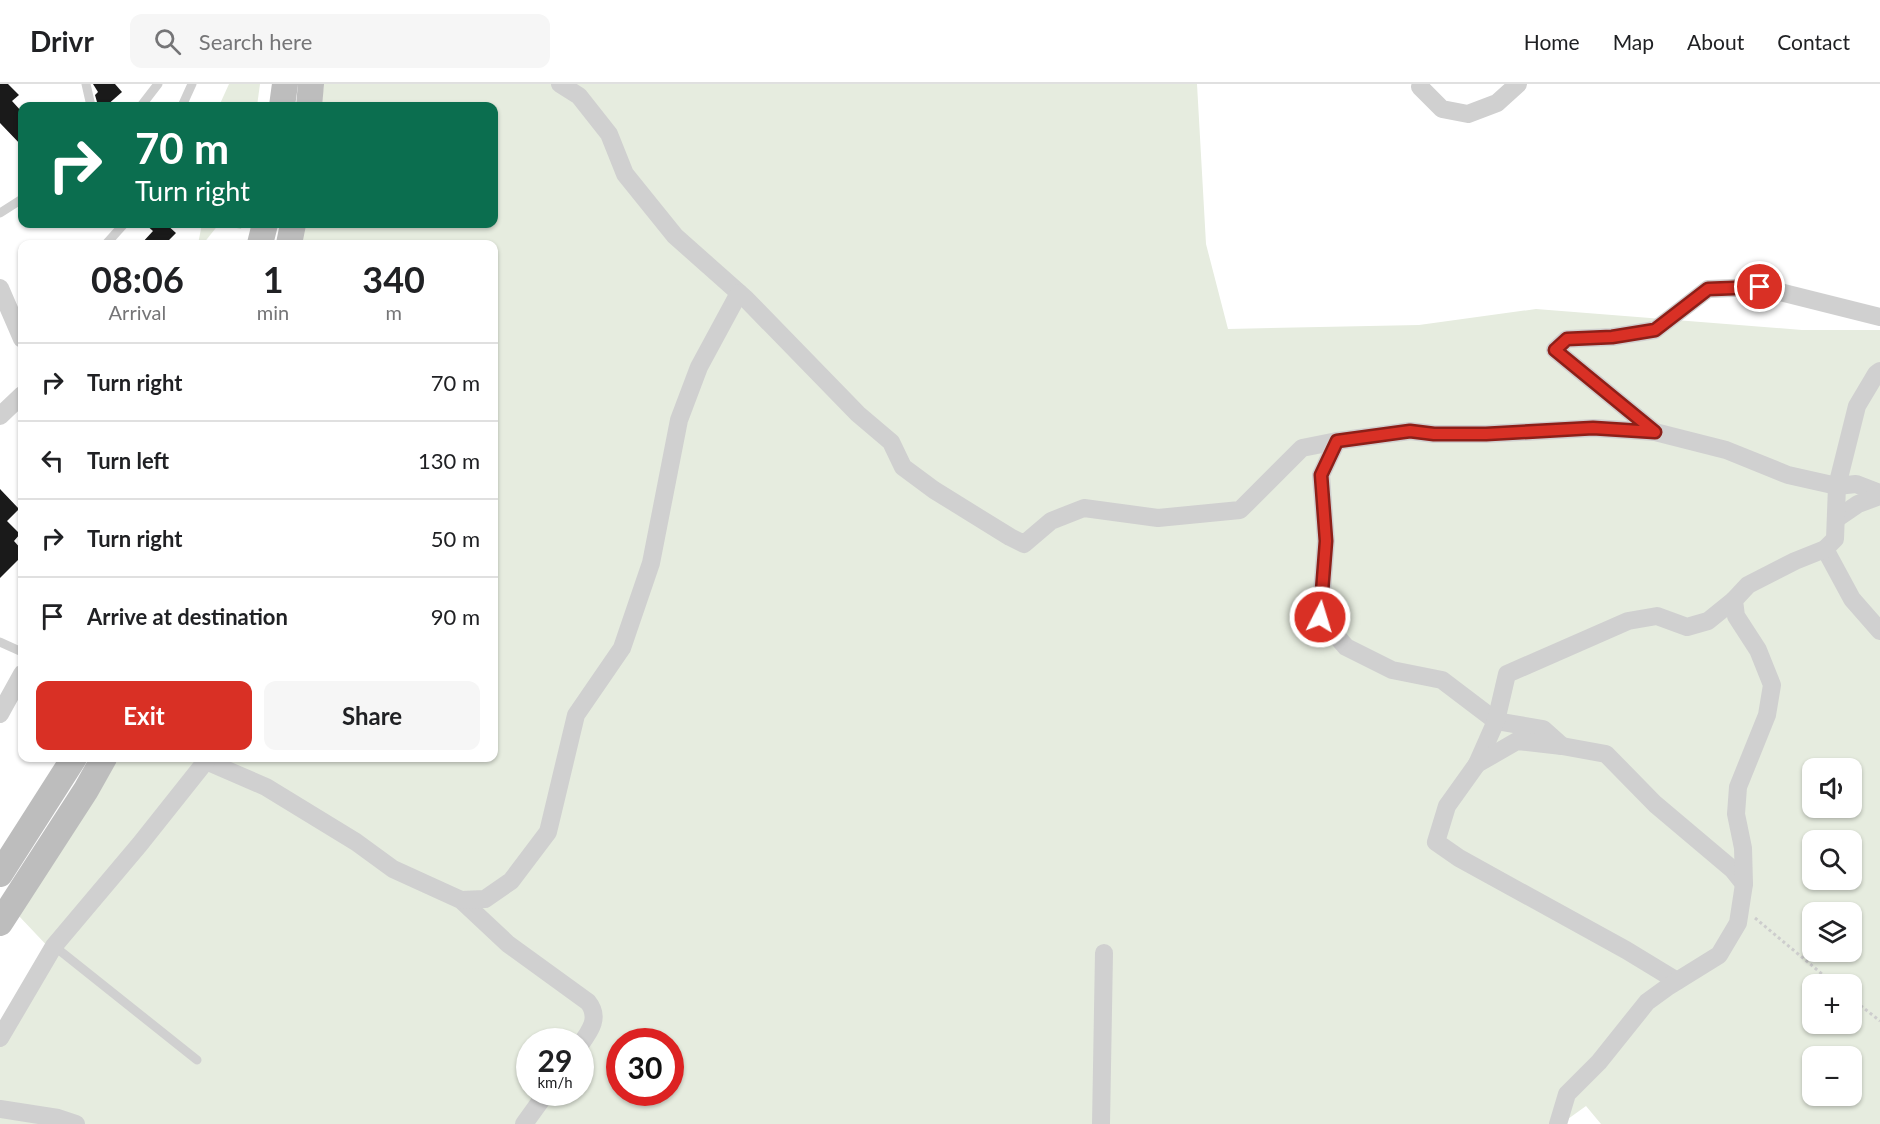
<!DOCTYPE html>
<html lang="en">
<head>
<meta charset="utf-8">
<style>
  :root { --surface:#fff; --page:#f6f6f6; --text:#202124; --muted:#757577; --line:#e0e0e0; --accent:#d93025 }
  body { margin:0; font-family:Lato,sans-serif; background:var(--page); color:var(--text); height:100vh; display:flex; flex-direction:column; font-size:22px; white-space:nowrap }
  * { box-sizing:border-box; margin:0 }
  p { font-size:20px; color:var(--muted) }
  .icon { flex:none; width:33px; height:33px; fill:none; stroke:currentColor; stroke-width:2; stroke-linecap:round; stroke-linejoin:round }
  .map { position:relative; flex:1; overflow:hidden }
  .panel { position:absolute; left:18px; top:156px; width:480px; height:522px; display:flex; flex-direction:column; background:var(--surface); border-radius:12px; box-shadow:0 2px 4px #0004 }
  .panel>* { flex:none }
  .top-card { position:absolute; left:18px; top:18px; width:480px; height:126px; border-radius:12px; box-shadow:0 2px 4px #0004; background:#0b6e4f; color:#fff; overflow:hidden }
  .tools { position:absolute; left:1802px; top:674px; display:grid; gap:12px }
  .tools a { display:grid; place-items:center; width:60px; height:60px; border-radius:12px; background:var(--surface); box-shadow:0 2px 4px #0004; font-size:30px }
  .speed { position:absolute; left:516px; top:944px; display:flex; gap:12px; font-size:30px; font-weight:700; text-align:center }
  .speed>* { display:grid; place-content:center; width:78px; height:78px; border-radius:50%; background:var(--surface); box-shadow:0 2px 4px #0004; line-height:1 }
  .speed small { font-size:15px; font-weight:400 }
  .speed .limit { border:9px solid #d22; background:#fff; color:#111 }
  .pin { position:absolute; display:grid; place-items:center; width:51px; height:51px; color:#fff; margin:-26px; border:3px solid #fff; border-radius:50%; box-shadow:0 2px 6px #0007 }
  .me { position:absolute; width:66px; margin:-33px; rotate:5deg; stroke-linejoin:round; filter:drop-shadow(0 0 4px #0008) }
  .turn { display:flex; align-items:center; gap:21px; height:126px; padding:0 18px; font-size:27px }
  .turn .icon { width:78px; height:78px; stroke-width:2.5 }
  .turn b { display:block; font-size:42px; line-height:51px }
  .eta { display:flex; justify-content:space-evenly; align-items:center; height:102px; text-align:center }
  .eta b { font-size:36px; font-weight:700; line-height:42px }
  .action { display:flex; gap:12px; margin-top:auto; padding:12px 18px }
  .action a { flex:1; height:69px; border-radius:12px; background:var(--accent); color:#fff; font-size:24px; font-weight:700; line-height:69px; text-align:center }
  .action a+a { background:var(--page); color:var(--text) }
  ul { padding:0; list-style:none }
  li { display:flex; align-items:center; gap:18px; height:78px; padding:0 18px; border-top:2px solid var(--line) }
  li div { flex:1 }
  li b { display:block; font-size:22px }
  li em { font-style:normal }
  header { display:flex; align-items:center; gap:36px; box-sizing:border-box; height:84px; padding:0 30px; background:var(--surface); border-bottom:2px solid var(--line) }
  header strong { font-size:28px }
  nav { display:flex; gap:33px; margin-inline-start:auto; font-size:21px }
  .search { width:420px; height:54px; background:var(--page); display:flex; align-items:center; gap:15px; box-sizing:border-box; padding:0 21px; border-radius:12px; color:var(--muted); font-size:22px }
  .map>svg:first-child { display:block }
  .green { fill:#e6ecdf; fill-rule:evenodd }
  .building { fill:#1a1a1a }
  .lines { fill:none; stroke-linecap:round; stroke-linejoin:round }
  .path { stroke:#cdcdcd; stroke-width:3; stroke-dasharray:3 3; stroke-linecap:butt }
  .lane { stroke:#d0d0d0; stroke-width:9 }
  .street { stroke:#d0d0d0; stroke-width:18 }
  .secondary { stroke:#bdbdbd; stroke-width:26 }
  .route-casing { stroke:#8d1f18; stroke-width:15 }
  .route { stroke:#d93025; stroke-width:10 }
</style>
</head>
<body>
<header>
<strong>Drivr</strong>
<div class="search"><svg class="icon" aria-label="search" viewBox="0 0 24 24"><circle cx="10" cy="10" r="6"/><path d="M15 15l6 6"/></svg>Search here</div>
<nav><a>Home</a><a>Map</a><a>About</a><a>Contact</a></nav>
</header>
<div class="map">
<svg width="1880" height="1040" viewBox="0 0 1880 1040">
  <rect width="100%" height="100%" fill="#fff"/>
  <g class="green">
    <path d="M 229,0 L 260,0 L 257,22 L 219,22 Z"/>
    <path d="M 324,0 L 1197,0 L 1206,160 L 1228,245 L 1419,241 L 1536,225 L 1802,246 L 1880,246 L 1880,1040 L 1601,1040 L 1586,1022 L 1561,1040 L 0,1040 L 0,959 L 53,868 L 18,831 L 114,674 L 494,674 L 494,160 L 300,160 L 304,140 L 494,140 L 494,22 L 321,22 ZM 1812,684 L 1851,684 L 1851,723 L 1812,723 ZM 1812,756 L 1851,756 L 1851,795 L 1812,795 ZM 1812,828 L 1851,828 L 1851,867 L 1812,867 ZM 1812,900 L 1851,900 L 1851,939 L 1812,939 ZM 530,957 L 580,957 L 580,1008 L 530,1008 ZM 620,957 L 670,957 L 670,1008 L 620,1008 ZM 1812,972 L 1851,972 L 1851,1011 L 1812,1011 Z"/>
    <path d="M 202,140 L 242,140 L 241,145 L 219,140 L 203,160 L 198,160 Z"/>
  </g>
  <g class="building">
    <path d="M 0,0 L 8,0 L 19,11 L 12,17 L 22,28 L 22,62 L 0,39 Z"/>
    <path d="M 93,0 L 115,0 L 122,8 L 106,22 L 101,22 L 97,18 L 95,11 L 98,8 Z"/>
    <path d="M 145,140 L 166,140 L 176,149 L 165,160 L 141,160 L 153,147 Z"/>
    <path d="M 0,405 L 19,425 L 7,437 L 20,450 L 14,457 L 22,466 L 22,472 L 0,494 Z"/>
  </g>
  <g class="lines">
    <g class="path">
      <path d="M 1755,834 L 1834,900"/>
      <path d="M 1851,914 L 1880,937"/>
    </g>
    <g class="lane">
      <path d="M 86,0 L 91,22"/>
      <path d="M 141,22 L 158,0"/>
      <path d="M 182,22 L 192,0"/>
      <path d="M 0,129 L 22,115"/>
      <path d="M 106,160 L 124,140"/>
      <path d="M 0,558 L 22,568"/>
      <path d="M 54,862 L 197,976"/>
    </g>
    <g class="street">
      <path d="M 560,0 L 579,12 L 609,50 L 625,90 L 675,152 L 746,215 L 858,330 L 891,358 L 903,383 L 934,406 L 1010,453 L 1024,460 L 1051,437 L 1084,424 L 1158,434 L 1240,426 L 1302,364 L 1337,357 L 1410,347 L 1434,350 L 1486,350 L 1594,344 L 1655,348 L 1726,366 L 1788,391 L 1837,402 L 1856,400 L 1880,409"/>
      <path d="M 1420,3 L 1442,25 L 1468,30 L 1497,19 L 1518,0"/>
      <path d="M 0,204 L 22,255"/>
      <path d="M 0,332 L 22,311"/>
      <path d="M 1655,348 L 1555,266 L 1567,255 L 1612,253 L 1655,246 L 1708,205 L 1760,203 L 1880,233"/>
      <path d="M 1337,357 L 1321,391 L 1326,457 L 1320,533 L 1346,563 L 1392,586 L 1442,596 L 1496,637 L 1543,645 L 1562,662"/>
      <path d="M 1836,435 L 1858,420 L 1880,412"/>
      <path d="M 1825,465 L 1852,515 L 1880,547"/>
      <path d="M 0,630 L 22,590"/>
      <path d="M 204,674 L 206,677 L 266,703 L 356,758 L 393,785 L 461,816 L 508,860 L 588,918 C 600,933 591,946 580,961"/>
      <path d="M 1477,680 L 1496,637 L 1507,590 L 1628,537 L 1657,532 L 1687,543 L 1708,537 L 1734,516"/>
      <path d="M 461,816 L 485,815 L 511,797 L 548,748 L 576,631 L 622,564 L 651,479 L 679,336 L 699,283 L 739,209"/>
      <path d="M 1677,897 L 1626,866 L 1459,774 L 1436,758 L 1447,722 L 1477,680 L 1517,657 L 1562,662 L 1606,670 L 1655,720 L 1732,785 L 1744,800"/>
      <path d="M 0,954 L 54,862 L 140,760 L 206,677"/>
      <path d="M 0,1025 L 58,1034 L 76,1040"/>
      <path d="M 524,1040 L 547,1008"/>
      <path d="M 1101,1040 L 1104,869"/>
      <path d="M 1558,1040 L 1567,1010 L 1599,978 L 1647,918 L 1669,902 L 1719,871 L 1738,839 L 1744,800 L 1743,764 L 1736,730 L 1738,703 L 1767,631 L 1772,601 L 1758,566 L 1736,532 L 1734,516 L 1748,501 L 1795,477 L 1825,465 L 1835,455 L 1837,402 L 1857,322 L 1876,290 L 1880,287"/>
    </g>
    <g class="secondary">
      <path d="M 282,22 L 285,0"/>
      <path d="M 309,22 L 311,0"/>
      <path d="M 260,160 L 265,140"/>
      <path d="M 289,160 L 293,140"/>
      <path d="M 0,790 L 74,674"/>
      <path d="M 0,839 L 86,706 L 104,674"/>
    </g>
  </g>
  <g class="lines">
    <g class="route-casing">
      <path id="route" d="M 1320,533 L 1326,457 L 1321,391 L 1337,357 L 1410,347 L 1434,350 L 1486,350 L 1593,344 L 1655,348 L 1555,266 L 1567,255 L 1612,253 L 1655,246 L 1708,205 L 1760,203"/>
    </g>
    <use href="#route" class="route"/>
  </g>
</svg>
<div class="tools">
<a><svg class="icon" aria-label="sound" viewBox="0 0 24 24"><path d="M4 9h4l5-4v14l-5-4H4zM17 9q2 3 0 6"/></svg></a>
<a><svg class="icon" aria-label="search" viewBox="0 0 24 24"><circle cx="10" cy="10" r="6"/><path d="M15 15l6 6"/></svg></a>
<a><svg class="icon" aria-label="layers" viewBox="0 0 24 24"><path d="M12 4l9 5-9 5-9-5zM3 14l9 5 9-5"/></svg></a>
<a>+</a>
<a>−</a>
</div>
<div class="speed"><div>29<small>km/h</small></div><div class="limit">30</div></div>
<div class="pin" style="left:1760px;top:203px;background:#d93025"><svg class="icon" aria-label="arrive" viewBox="0 0 24 24"><path d="M6 21V4h12l-3 4 3 4H6"/></svg></div>
<svg class="me" style="left:1320px;top:533px" viewBox="-20 -20 40 40"><circle r="17" fill="#d93025" stroke="#fff" stroke-width="3"/><path d="M0-11L8 9 0 5-8 9z" fill="#fff"/></svg>
<div class="top-card">
<div class="turn"><svg class="icon" aria-label="right" viewBox="0 0 24 24"><path d="M7 20v-9h11M14 6l5 5-5 5"/></svg><div><b>70 m</b>Turn right</div></div>
</div>
<section class="panel">
<div class="eta">
<div><b>08:06</b><p>Arrival</p></div>
<div><b>1</b><p>min</p></div>
<div><b>340</b><p>m</p></div>
</div>
<ul>
<li><svg class="icon" aria-label="right" viewBox="0 0 24 24"><path d="M7 20v-9h11M14 6l5 5-5 5"/></svg><div><b>Turn right</b></div><em>70 m</em></li>
<li><svg class="icon" aria-label="left" viewBox="0 0 24 24"><path d="M17 20v-9H6M10 6l-5 5 5 5"/></svg><div><b>Turn left</b></div><em>130 m</em></li>
<li><svg class="icon" aria-label="right" viewBox="0 0 24 24"><path d="M7 20v-9h11M14 6l5 5-5 5"/></svg><div><b>Turn right</b></div><em>50 m</em></li>
<li><svg class="icon" aria-label="arrive" viewBox="0 0 24 24"><path d="M6 21V4h12l-3 4 3 4H6"/></svg><div><b>Arrive at destination</b></div><em>90 m</em></li>
</ul>
<div class="action"><a>Exit</a><a>Share</a></div>
</section>
</div>
</body>
</html>
